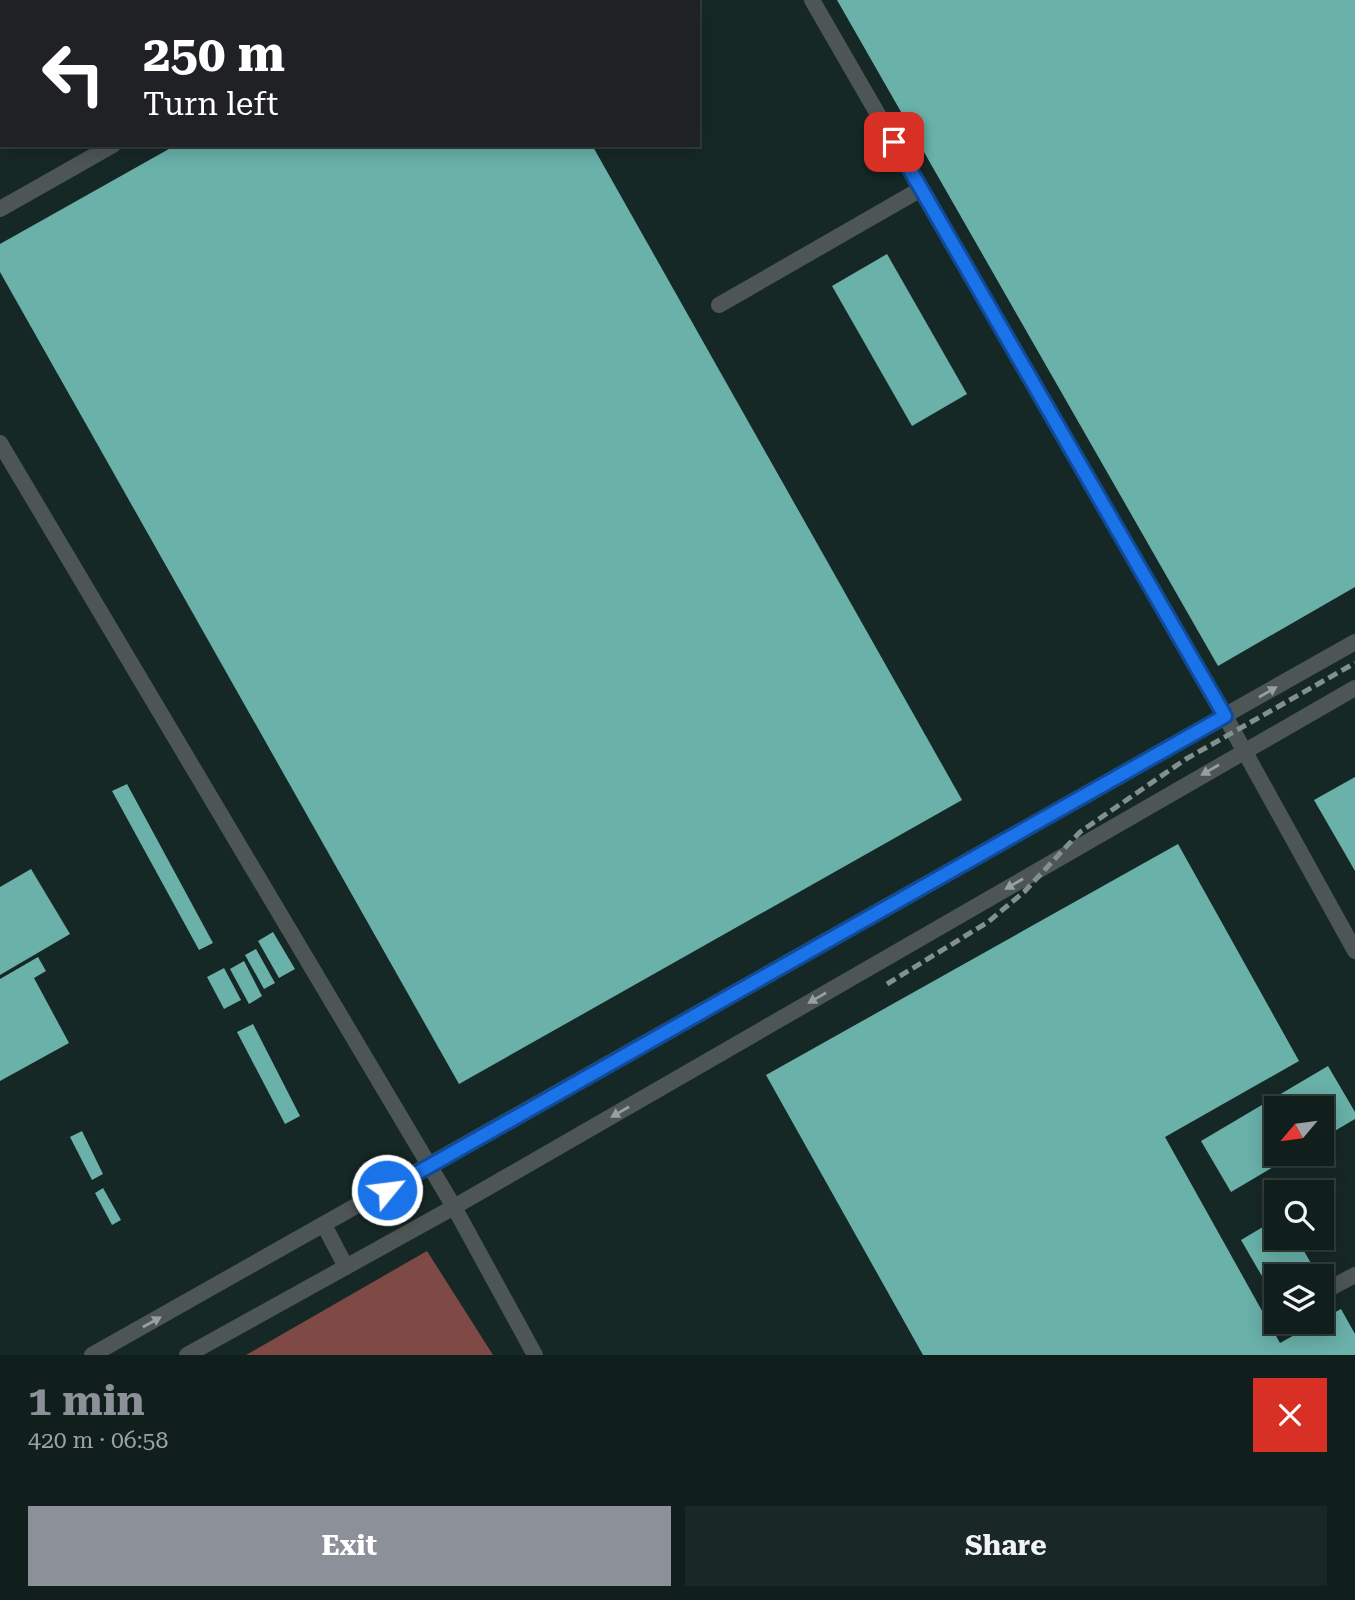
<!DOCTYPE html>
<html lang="en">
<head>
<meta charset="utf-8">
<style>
  :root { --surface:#101e1c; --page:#192725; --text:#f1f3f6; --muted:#9ca2a3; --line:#303c3b; --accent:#8c9099 }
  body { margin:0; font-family:"Roboto Serif",serif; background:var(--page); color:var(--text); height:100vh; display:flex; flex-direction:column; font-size:26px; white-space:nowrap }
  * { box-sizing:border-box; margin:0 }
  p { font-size:23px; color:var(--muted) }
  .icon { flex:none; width:38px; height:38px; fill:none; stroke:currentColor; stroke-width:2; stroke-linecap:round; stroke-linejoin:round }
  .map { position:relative; height:1355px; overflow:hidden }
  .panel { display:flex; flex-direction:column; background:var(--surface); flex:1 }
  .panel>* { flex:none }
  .banner { position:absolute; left:0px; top:0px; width:700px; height:147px; box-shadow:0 4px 18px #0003,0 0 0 2px var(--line); background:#202124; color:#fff; overflow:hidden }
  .needle { width:46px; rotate:241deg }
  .buttons { position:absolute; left:1264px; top:1096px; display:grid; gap:14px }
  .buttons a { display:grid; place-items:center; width:70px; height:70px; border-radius:0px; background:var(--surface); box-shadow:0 4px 18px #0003,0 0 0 2px var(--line); font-size:35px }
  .pin { position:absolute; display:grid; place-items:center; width:60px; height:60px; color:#fff; margin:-30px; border-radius:14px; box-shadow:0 4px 10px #0006 }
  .me { position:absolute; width:77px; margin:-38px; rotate:61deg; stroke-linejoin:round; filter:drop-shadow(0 0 5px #0008) }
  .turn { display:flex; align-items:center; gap:24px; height:147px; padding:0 28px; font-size:32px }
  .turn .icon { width:91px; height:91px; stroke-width:2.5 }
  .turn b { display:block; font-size:49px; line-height:60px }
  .round { display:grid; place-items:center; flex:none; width:74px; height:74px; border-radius:0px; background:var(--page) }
  .head { display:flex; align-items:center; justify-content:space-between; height:119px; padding:0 28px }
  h1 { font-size:42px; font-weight:700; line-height:52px; color:var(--accent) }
  .button { display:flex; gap:14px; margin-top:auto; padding:14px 28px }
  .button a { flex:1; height:80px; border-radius:0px; background:var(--accent); color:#fff; font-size:28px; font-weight:700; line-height:80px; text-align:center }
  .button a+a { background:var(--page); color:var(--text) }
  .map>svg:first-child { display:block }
  .forest { fill:#7f4a45 }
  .building { fill:#69b1a9 }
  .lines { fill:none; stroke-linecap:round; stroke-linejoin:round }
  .service { stroke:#4e5655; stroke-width:16 }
  .rail { stroke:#82918f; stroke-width:5; stroke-dasharray:10 5; stroke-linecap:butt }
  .oneway { fill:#96a09e }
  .route-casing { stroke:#114b97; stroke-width:18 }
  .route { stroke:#1a73e8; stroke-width:12 }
</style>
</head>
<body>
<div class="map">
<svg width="1355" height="1355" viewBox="0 0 1355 1355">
  <rect width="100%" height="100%" fill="#162826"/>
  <g class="forest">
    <path d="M 103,0 L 279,0 L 276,2 L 105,2 Z"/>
    <path d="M 427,1251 L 493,1355 L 246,1355 Z"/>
  </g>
  <g class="building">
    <path d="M 837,0 L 1355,0 L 1355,587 L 1218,666 Z"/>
    <path d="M 176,145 L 592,145 L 962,800 L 459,1084 L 0,272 L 0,244 Z"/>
    <path d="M 887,254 L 967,394 L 912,426 L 832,286 Z"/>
    <path d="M 1355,777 L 1355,871 L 1314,800 Z"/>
    <path d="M 127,784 L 213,943 L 199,950 L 112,791 Z"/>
    <path d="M 1178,844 L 1299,1061 L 1165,1137 L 1280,1343 L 1341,1309 L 1355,1334 L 1355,1355 L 923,1355 L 766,1075 Z"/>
    <path d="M 31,869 L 70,934 L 0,975 L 0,887 Z"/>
    <path d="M 273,932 L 295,969 L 279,978 L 258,941 Z"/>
    <path d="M 256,949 L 275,983 L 264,989 L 245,955 Z"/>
    <path d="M 38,957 L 46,971 L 34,978 L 69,1043 L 0,1081 L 0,979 Z"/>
    <path d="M 244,961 L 262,996 L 249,1004 L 230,969 Z"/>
    <path d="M 224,968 L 241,1000 L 224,1009 L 207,977 Z"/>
    <path d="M 253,1024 L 300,1116 L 285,1124 L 237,1032 Z"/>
    <path d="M 1328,1066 L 1355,1112 L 1355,1119 L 1321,1139 L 1321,1108 L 1276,1108 L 1276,1153 L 1297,1153 L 1231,1192 L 1201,1141 Z"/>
    <path d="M 82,1131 L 103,1174 L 92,1180 L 70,1137 Z"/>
    <path d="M 103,1188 L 121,1220 L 112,1225 L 95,1193 Z"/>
    <path d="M 1276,1219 L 1276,1237 L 1296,1237 L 1312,1265 L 1294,1276 L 1276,1276 L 1276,1287 L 1270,1290 L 1241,1240 Z"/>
  </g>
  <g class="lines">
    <g class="service">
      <path d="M 812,0 L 1225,716 L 1355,951"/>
      <path d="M 367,2 L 370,0"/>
      <path d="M 0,209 L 113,145"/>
      <path d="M 719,305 L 921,189"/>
      <path d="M 0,443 L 454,1207 L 535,1355"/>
      <path d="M 324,1225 L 346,1267"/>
      <path d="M 1321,1293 L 1355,1275"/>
      <path d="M 92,1355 L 1355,642"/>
      <path d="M 187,1355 L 454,1207 L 1355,688"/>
    </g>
    <path class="rail" d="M 887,984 L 988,922 L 1024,892 L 1080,832 L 1186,759 L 1355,663"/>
  </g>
  <defs><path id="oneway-solid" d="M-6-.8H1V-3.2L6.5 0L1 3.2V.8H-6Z" transform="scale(1.75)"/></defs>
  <g class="oneway">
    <use href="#oneway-solid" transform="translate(1268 692) rotate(-30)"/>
    <use href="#oneway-solid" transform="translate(1210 770) rotate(150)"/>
    <use href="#oneway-solid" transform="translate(1014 884) rotate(150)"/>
    <use href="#oneway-solid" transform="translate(817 998) rotate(150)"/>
    <use href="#oneway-solid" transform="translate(620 1112) rotate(150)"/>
    <use href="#oneway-solid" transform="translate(152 1322) rotate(-29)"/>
  </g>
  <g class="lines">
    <g class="route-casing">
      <path id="route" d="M 387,1190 L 1225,716 L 894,142"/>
    </g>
    <use href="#route" class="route"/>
  </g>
</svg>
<div class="buttons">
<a><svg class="needle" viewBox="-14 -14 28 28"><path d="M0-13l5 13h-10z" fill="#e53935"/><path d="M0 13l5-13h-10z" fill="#9ca2a3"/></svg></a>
<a><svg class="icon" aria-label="search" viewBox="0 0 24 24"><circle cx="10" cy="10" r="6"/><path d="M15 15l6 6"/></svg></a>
<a><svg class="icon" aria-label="layers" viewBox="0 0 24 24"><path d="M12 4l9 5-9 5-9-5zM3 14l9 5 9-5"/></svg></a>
</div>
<div class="pin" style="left:894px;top:142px;background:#d93025"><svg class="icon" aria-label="arrive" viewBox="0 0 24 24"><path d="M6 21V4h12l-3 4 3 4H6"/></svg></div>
<svg class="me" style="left:387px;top:1190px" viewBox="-20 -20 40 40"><circle r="17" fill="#1a73e8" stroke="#fff" stroke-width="3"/><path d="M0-11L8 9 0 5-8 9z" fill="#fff"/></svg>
<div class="banner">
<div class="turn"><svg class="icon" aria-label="left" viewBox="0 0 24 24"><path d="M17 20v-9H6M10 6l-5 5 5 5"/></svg><div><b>250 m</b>Turn left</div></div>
</div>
</div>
<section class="panel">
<div class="head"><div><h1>1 min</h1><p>420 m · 06:58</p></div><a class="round" style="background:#d93025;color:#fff"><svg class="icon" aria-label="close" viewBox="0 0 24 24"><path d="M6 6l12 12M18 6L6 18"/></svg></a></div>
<div class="button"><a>Exit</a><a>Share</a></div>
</section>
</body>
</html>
